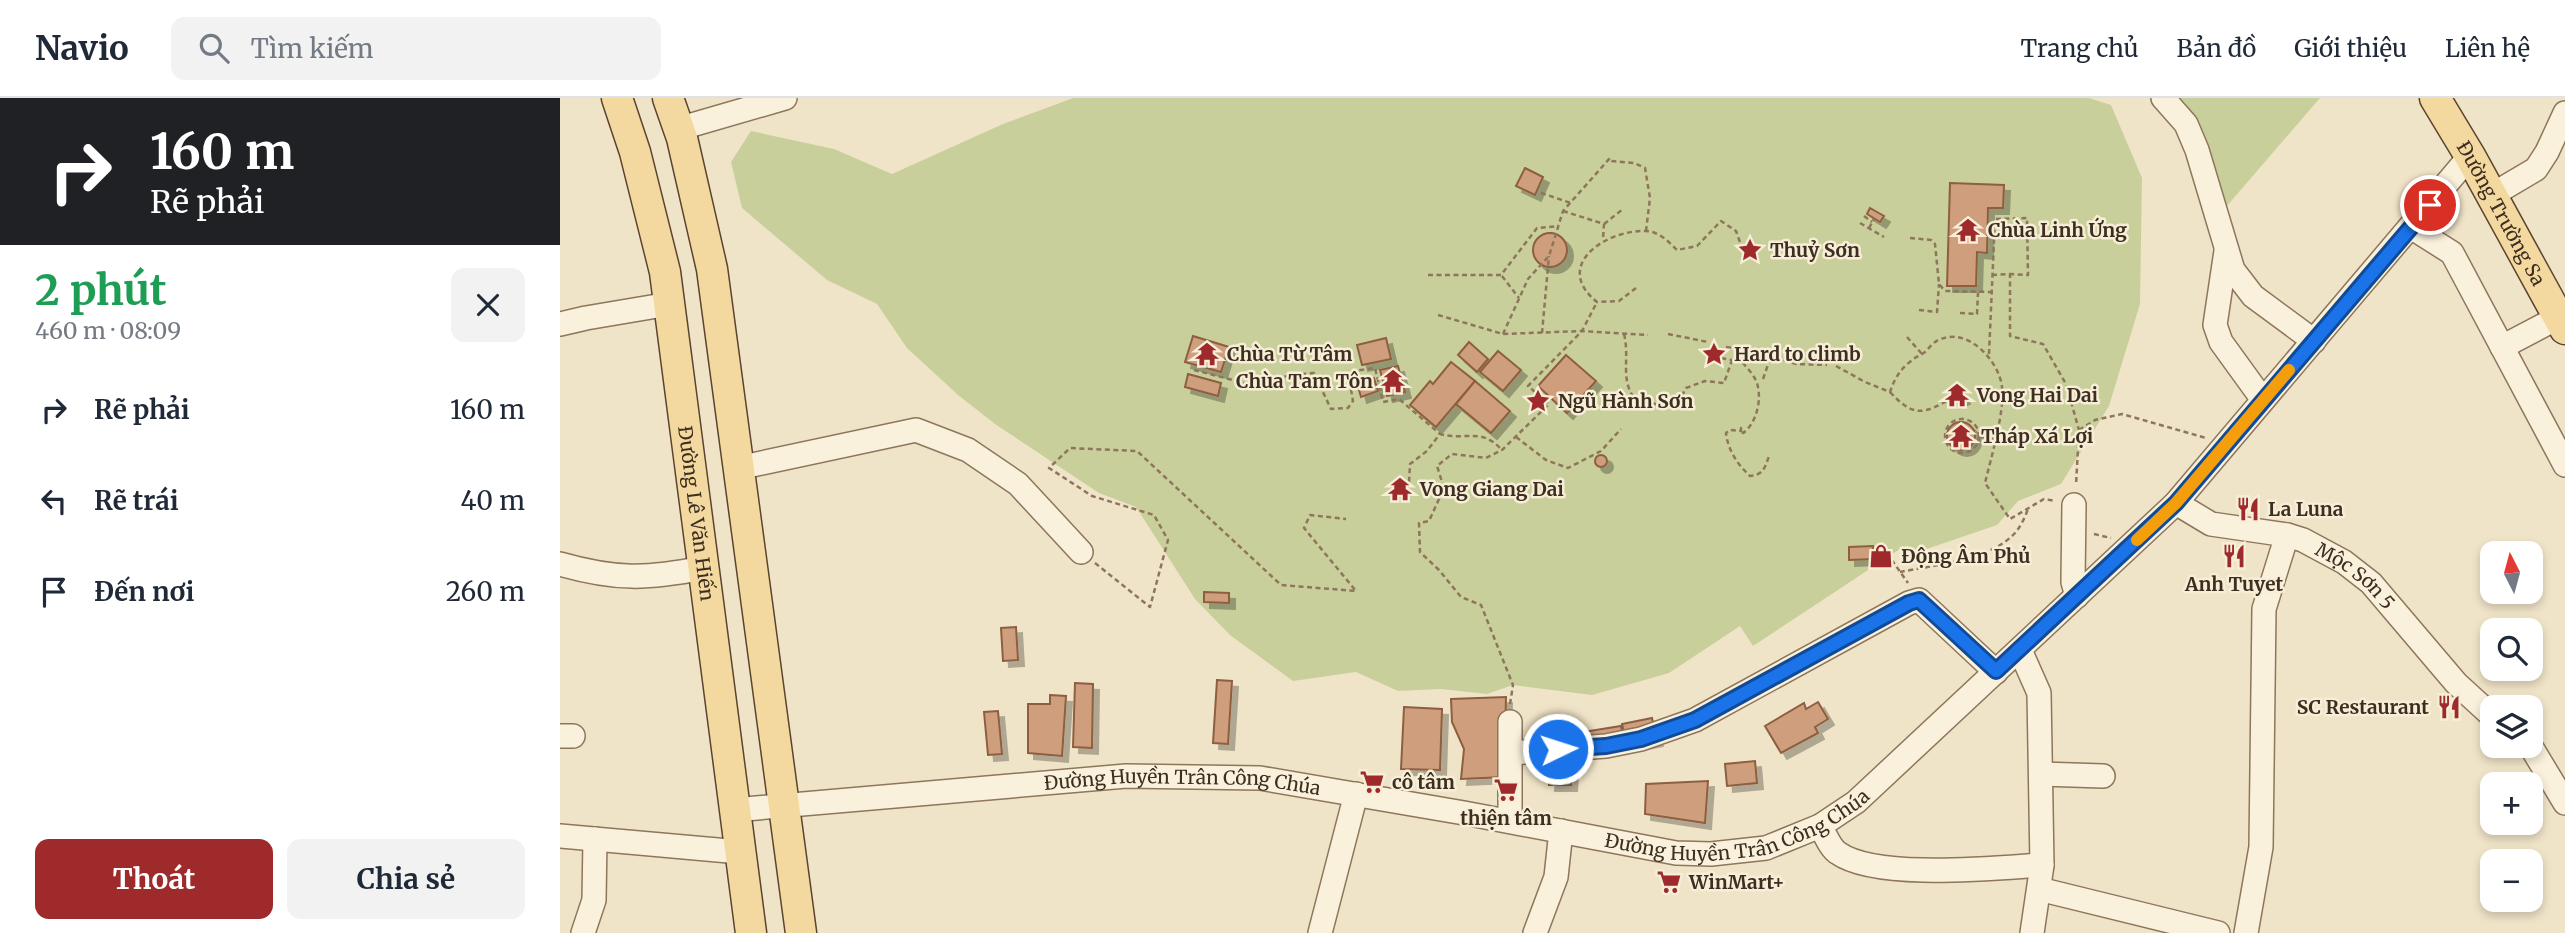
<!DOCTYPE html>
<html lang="vi">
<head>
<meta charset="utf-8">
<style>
  :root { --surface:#fff; --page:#f2f2f3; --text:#1f2937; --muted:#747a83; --line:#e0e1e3; --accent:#9e2a2b }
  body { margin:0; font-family:Merriweather,serif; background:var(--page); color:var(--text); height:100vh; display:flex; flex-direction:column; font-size:26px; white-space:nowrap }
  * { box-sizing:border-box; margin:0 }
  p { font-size:23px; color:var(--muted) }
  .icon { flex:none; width:38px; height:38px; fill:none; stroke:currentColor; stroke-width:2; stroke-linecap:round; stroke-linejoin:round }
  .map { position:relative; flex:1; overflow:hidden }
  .side { display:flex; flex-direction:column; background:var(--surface); width:560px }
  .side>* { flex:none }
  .top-card { background:#202124; color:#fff; overflow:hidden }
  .needle { width:46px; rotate:354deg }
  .tools { position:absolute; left:1920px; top:443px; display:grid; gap:14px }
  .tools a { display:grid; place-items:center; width:63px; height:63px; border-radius:14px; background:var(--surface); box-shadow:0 4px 10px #0003; font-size:35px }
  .pin { position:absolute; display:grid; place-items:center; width:60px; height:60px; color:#fff; margin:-30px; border:4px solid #fff; border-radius:50%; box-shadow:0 2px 7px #0007 }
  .me { position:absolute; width:77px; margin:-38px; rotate:86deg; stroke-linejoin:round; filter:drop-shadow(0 0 5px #0008) }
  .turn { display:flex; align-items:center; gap:24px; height:147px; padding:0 35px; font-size:32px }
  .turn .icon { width:91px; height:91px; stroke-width:2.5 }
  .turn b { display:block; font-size:49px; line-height:60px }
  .round { display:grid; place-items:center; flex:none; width:74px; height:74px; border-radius:14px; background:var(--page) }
  .head { display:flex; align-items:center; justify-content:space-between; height:119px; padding:0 35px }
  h1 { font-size:42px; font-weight:700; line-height:52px; color:#1e9e55 }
  .cta { display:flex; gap:14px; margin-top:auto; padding:14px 35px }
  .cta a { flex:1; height:80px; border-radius:14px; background:var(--accent); color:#fff; font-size:28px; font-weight:700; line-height:80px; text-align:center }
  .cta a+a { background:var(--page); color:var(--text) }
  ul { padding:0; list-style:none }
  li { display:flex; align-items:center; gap:21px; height:91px; padding:0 35px }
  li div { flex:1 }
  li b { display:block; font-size:26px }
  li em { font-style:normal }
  header { display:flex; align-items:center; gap:42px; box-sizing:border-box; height:98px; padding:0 35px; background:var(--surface); border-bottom:2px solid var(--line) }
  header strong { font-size:33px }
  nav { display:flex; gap:38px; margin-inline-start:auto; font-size:24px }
  .search { width:490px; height:63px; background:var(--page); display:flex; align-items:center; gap:18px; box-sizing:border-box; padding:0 24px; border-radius:14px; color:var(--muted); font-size:26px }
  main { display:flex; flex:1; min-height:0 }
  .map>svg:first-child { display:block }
  .green { fill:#c9cf9b }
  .building { fill:#cf9f7d; stroke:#8d5f41; stroke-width:2; filter:url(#shadow) }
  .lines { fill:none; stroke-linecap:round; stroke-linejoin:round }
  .minor-casing { stroke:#8d765c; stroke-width:26 }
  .major-casing { stroke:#5b4430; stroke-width:33 }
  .path { stroke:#8d765c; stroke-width:2.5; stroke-dasharray:5 3.5; stroke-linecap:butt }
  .minor { stroke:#faf1dc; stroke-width:23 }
  .major { stroke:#f3d9a0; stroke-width:30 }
  .route-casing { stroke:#114b97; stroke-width:18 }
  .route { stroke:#1a73e8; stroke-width:12 }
  .slow { stroke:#f59e0b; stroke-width:12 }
  .labels { text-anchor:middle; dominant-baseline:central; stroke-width:5; stroke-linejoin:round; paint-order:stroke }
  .street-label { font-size:19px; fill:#3d2e20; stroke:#f7eed8 }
  .poi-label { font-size:19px; font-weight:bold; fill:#3d2e20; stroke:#f7eed8; text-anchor:start }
</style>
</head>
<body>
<header>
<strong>Navio</strong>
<div class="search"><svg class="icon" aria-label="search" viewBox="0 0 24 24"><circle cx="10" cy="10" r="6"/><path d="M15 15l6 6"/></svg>Tìm kiếm</div>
<nav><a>Trang chủ</a><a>Bản đồ</a><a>Giới thiệu</a><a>Liên hệ</a></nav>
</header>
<main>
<section class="side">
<div class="top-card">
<div class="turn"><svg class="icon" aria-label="right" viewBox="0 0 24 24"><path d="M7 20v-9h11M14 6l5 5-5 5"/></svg><div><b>160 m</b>Rẽ phải</div></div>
</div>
<div class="head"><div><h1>2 phút</h1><p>460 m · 08:09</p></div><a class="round"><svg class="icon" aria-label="close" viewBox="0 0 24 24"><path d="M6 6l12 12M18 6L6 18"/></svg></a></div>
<ul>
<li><svg class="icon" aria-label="right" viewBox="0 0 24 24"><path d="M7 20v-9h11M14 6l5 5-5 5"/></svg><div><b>Rẽ phải</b></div><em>160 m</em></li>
<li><svg class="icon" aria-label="left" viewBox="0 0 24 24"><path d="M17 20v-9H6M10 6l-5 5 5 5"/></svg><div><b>Rẽ trái</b></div><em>40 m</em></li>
<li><svg class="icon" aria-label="arrive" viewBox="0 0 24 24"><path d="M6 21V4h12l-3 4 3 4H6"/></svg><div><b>Đến nơi</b></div><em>260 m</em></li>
</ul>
<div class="cta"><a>Thoát</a><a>Chia sẻ</a></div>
</section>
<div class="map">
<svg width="2005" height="835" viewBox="0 0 2005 835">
  <defs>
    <filter id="shadow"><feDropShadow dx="6" dy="6" stdDeviation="0" flood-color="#0004"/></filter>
  </defs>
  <rect width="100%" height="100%" fill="#f0e4c8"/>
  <g class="green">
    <path d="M 513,0 L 1529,0 L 1551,7 L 1582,80 L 1580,206 L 1549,308 L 1501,386 L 1458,403 L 1437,427 L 1349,457 L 1343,449 L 1193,548 L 1180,528 L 1109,575 L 1032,597 L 953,587 L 927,596 L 881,591 L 838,593 L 796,574 L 733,583 L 670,537 L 635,501 L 576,409 L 539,395 L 435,326 L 398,297 L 347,250 L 317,206 L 267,182 L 182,110 L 171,64 L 191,33 L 274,51 L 332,76 L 443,26 Z"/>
    <path d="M 1615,0 L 1760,0 L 1666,109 Z"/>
  </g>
  <g class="building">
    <path d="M 965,70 L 983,79 L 975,97 L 956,88 Z"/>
    <path d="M 1390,85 L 1444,87 L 1443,110 L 1428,110 L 1427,155 L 1417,154 L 1416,188 L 1387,188 Z"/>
    <path d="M 1310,110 L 1324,118 L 1320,124 L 1307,116 Z"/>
    <circle cx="990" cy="152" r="17"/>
    <path d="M 633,238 L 669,249 L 661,274 L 625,264 Z"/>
    <path d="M 826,240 L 831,261 L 802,267 L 797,247 Z"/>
    <path d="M 909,244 L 928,261 L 917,274 L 898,257 Z"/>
    <path d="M 938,253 L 961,272 L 943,293 L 920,274 Z"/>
    <path d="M 1006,257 L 1036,283 L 1007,315 L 978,288 Z"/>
    <path d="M 891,264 L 915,283 L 876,329 L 850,307 L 870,283 L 873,286 Z"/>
    <path d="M 838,268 L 845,294 L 827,298 L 820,272 Z"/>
    <path d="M 628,276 L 661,285 L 658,298 L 625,289 Z"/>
    <path d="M 814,280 L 818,293 L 801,299 L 797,285 Z"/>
    <path d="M 915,283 L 950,313 L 931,335 L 896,306 Z"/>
    <path d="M 1399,290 L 1404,300 L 1394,304 L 1390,294 Z"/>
    <circle cx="1401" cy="338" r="14"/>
    <circle cx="1041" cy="363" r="6"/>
    <path d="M 1313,448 L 1314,461 L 1289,462 L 1289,449 Z"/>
    <path d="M 644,494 L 669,495 L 669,505 L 644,504 Z"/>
    <path d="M 456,529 L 458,562 L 443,563 L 441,530 Z"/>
    <path d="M 657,582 L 672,583 L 668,646 L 653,645 Z"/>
    <path d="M 515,585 L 533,586 L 532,650 L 513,649 Z"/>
    <path d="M 490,597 L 506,598 L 502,658 L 468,655 L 468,606 L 490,606 Z"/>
    <path d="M 946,599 L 944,679 L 901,681 L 904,651 L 892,624 L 891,601 Z"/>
    <path d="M 1258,604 L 1268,621 L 1255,629 L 1258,635 L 1221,655 L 1205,628 L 1244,605 L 1246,611 Z"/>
    <path d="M 844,609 L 882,611 L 880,672 L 841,671 Z"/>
    <path d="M 438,613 L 442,656 L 428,657 L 424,614 Z"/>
    <path d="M 1092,620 L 1097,642 L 1067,648 L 1062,626 Z"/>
    <path d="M 1019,628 L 1020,655 L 1001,656 L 1000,629 Z"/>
    <path d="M 1061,628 L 1065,648 L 1027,655 L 1023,634 Z"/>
    <path d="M 977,629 L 997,629 L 998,657 L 977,657 Z"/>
    <path d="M 1195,663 L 1197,685 L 1167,688 L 1165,666 Z"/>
    <path d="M 990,673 L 1012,673 L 1011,687 L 989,687 Z"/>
    <path d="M 1148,683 L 1145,725 L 1085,716 L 1086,686 Z"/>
  </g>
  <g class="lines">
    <g class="minor-casing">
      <g id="minor">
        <path d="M 1603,0 L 1626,26 L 1637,52 L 1673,172 L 1693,198 L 1754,243"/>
        <path d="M 118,31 L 225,0"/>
        <path d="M 1932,97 L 1976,71 L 1987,54 L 2005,15"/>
        <path d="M 1851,129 L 1892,155 L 2005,367"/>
        <path d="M 1666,153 L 1655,227 L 1661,244 L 1703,302"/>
        <path d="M 0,226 L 26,220 L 109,206"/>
        <path d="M 1942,249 L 1999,219"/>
        <path d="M 178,370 L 356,332 L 408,352 L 458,386 L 521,454"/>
        <path id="s1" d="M 1616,405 L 1651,426 L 1727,437 L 1743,442 L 1784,464 L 1811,485 L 1896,585 L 1932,618"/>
        <path d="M 1514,407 L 1513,484 L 1517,498"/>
        <path d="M 0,466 C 56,482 87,481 143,470"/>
        <path d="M 1460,552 L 1479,595 L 1482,767 L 1472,835"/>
        <path d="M 0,638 L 13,638"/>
        <path d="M 1970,647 L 2005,705"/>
        <path d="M 951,655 L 1046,648 L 1081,641 L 1135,622 L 1349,505 L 1359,502 L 1436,574"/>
        <path d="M 1481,676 L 1543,678"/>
        <path id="s2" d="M 174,712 L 566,678 L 700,680 L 904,715 L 1116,755 L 1151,756 L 1206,750 L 1260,728 L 1296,704 L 1616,405 L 1910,58"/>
        <path d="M 950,723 L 950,624"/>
        <path d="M 1260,728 C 1265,736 1270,750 1278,755 C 1316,782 1434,770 1482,767"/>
        <path d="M 0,738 L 180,754"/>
        <path d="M 1479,791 L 1658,835"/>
        <path d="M 23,835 L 34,802 L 35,741"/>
        <path d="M 760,835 L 796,696"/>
        <path d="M 975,835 L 996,779 L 1001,733"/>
        <path d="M 1686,835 L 1701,749 L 1704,511 L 1727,437"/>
      </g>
    </g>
    <g class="major-casing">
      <g id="major">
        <path id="s3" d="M 57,0 L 75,54 L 105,174 L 191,835"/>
        <path d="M 108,0 L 122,40 L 152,171 L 241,835"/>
        <path id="s4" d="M 1875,0 L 1910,58 L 2005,231"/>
      </g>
    </g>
    <g class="path">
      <path d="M 981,95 L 1011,105"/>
      <path d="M 1003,113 L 1044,126 L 1043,141"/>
      <path d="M 1304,118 L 1312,124"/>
      <path d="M 1300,125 L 1324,139"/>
      <path d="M 1044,126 L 1063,111"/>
      <path d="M 1309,130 L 1314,121"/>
      <path d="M 1350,140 L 1371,142 L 1375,146 L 1379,186 L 1385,193 L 1431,194"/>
      <path d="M 868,177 L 941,177 L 977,130 L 999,128"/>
      <path d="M 1432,177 L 1450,176 L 1450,238 L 1483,246 L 1506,286 L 1519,332 L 1516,387"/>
      <path d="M 942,178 L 959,200"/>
      <path d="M 1076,190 L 1059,203 L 1037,204 C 992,168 1045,132 1085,133 C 1098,133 1108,143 1117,152 L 1137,148 L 1161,123 L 1176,133 L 1182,150"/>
      <path d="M 1359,212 L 1377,214 L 1379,186"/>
      <path d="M 1400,215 L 1417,216 L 1418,195"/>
      <path d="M 878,217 L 943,236 L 1022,233 L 1088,237"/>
      <path d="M 982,235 L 989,158"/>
      <path d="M 943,236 L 968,181 L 989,158 L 1003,113 L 1050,60 L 1052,63 L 1074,65 L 1085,70 L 1090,100 L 1086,133"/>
      <path d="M 1064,236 C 1070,260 1060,280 1074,300 L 1099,307 L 1118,305 L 1126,290 L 1145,283 L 1164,285 L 1172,262 L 1180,261 C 1184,267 1190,272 1194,279 C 1204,294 1198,325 1183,335 L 1181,330 L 1181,333 L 1170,332 L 1166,335 C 1168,352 1177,366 1190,378 C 1203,377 1205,370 1209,358"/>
      <path d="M 1108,236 L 1148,244"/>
      <path d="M 1347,239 L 1362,256"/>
      <path d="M 1166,249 L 1198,253 L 1236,266 L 1267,267"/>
      <path d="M 1154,256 L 1160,260 L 1172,262"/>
      <path d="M 1429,256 L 1435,121 L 1467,120 L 1468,177 L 1450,176"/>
      <path d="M 1276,268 L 1305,284 L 1330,294 C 1334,282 1340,271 1351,263 C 1355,259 1360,258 1365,254 C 1370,249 1374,243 1381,241 C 1409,230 1439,263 1442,289 C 1445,313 1431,360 1425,385 L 1450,421 L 1484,401 L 1496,403"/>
      <path d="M 634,272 L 692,287 L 731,277 L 754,275 L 771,311 L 788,310 L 793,303 L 788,274 L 815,270 L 823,304 L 839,301 L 880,336"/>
      <path d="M 1203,281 L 1211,258"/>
      <path d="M 1330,294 C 1353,319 1363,317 1392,300"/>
      <circle cx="1402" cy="338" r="17"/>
      <path d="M 1519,332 L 1535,322 L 1562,316 L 1646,340"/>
      <path d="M 956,339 L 986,362 L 1008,370 L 1041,353 L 1061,331"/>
      <path d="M 1420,339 L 1434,341"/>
      <path d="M 845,391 L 849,385 L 850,366 L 867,353 L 880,336 C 905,343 921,329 941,351"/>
      <path d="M 1534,436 L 1551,440"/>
      <path d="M 1322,448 L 1348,485"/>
      <path d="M 535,465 L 590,509 L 608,442 L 594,417 L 532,398 L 489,370 L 510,350 L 577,353 L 721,487 L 796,493 L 744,430 L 750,417 L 786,421"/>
      <path d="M 1340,474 C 1374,467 1431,462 1455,435 C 1461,428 1465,419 1468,411"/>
      <path d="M 950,606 L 953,587 L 921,507 L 901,499 L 879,472 L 860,454 L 859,425 L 869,423 L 884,390 L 877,368 L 892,356 L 926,360 L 942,352 L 989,306 L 968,288 L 1022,233 L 1037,204"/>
    </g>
    <use href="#minor" class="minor"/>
    <use href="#major" class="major"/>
  </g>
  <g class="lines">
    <g class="route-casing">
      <path id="route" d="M 998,651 L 1046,648 L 1081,641 L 1135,622 L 1349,505 L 1359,502 L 1436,573 L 1616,405 L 1870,107"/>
    </g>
    <use href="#route" class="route"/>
    <path class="slow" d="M 1577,442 L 1616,405 L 1729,272"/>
  </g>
  <defs>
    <g id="temple-bare" transform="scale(1.89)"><path d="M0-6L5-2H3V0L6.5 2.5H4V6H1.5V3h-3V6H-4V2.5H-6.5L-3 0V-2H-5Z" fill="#9e2a2b" stroke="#f7eed8" stroke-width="2.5" paint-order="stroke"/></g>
    <g id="sight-bare" transform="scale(1.89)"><path d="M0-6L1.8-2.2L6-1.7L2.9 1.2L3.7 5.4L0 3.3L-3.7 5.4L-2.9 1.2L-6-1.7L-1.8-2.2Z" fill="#9e2a2b" stroke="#f7eed8" stroke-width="2.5" paint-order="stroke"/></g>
    <g id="restaurant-bare" transform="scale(1.89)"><path d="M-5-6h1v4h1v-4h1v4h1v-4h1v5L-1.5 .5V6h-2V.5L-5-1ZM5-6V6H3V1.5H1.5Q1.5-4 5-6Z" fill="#9e2a2b" stroke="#f7eed8" stroke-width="2.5" paint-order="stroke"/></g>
    <g id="shop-bare" transform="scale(1.89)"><path d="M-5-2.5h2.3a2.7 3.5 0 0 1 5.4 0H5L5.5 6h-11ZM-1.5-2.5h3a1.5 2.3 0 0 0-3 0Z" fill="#9e2a2b" stroke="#f7eed8" stroke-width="2.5" paint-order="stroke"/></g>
    <g id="supermarket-bare" transform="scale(1.89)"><path d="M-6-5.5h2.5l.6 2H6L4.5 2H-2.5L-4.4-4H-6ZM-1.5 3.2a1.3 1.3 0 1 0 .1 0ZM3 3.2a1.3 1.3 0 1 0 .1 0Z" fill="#9e2a2b" stroke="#f7eed8" stroke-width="2.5" paint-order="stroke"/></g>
  </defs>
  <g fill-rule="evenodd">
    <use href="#temple-bare" x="1408" y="132"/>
    <use href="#sight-bare" x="1190" y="152"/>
    <use href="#temple-bare" x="647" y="256"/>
    <use href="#sight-bare" x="1154" y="256"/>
    <use href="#temple-bare" x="833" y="283"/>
    <use href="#temple-bare" x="1397" y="297"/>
    <use href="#sight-bare" x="978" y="303"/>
    <use href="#temple-bare" x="1401" y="338"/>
    <use href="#temple-bare" x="840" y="391"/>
    <use href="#restaurant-bare" x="1688" y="411"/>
    <use href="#shop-bare" x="1321" y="458"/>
    <use href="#restaurant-bare" x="1674" y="458"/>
    <use href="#restaurant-bare" x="1889" y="609"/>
    <use href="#supermarket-bare" x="812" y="684"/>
    <use href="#supermarket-bare" x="946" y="692"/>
    <use href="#supermarket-bare" x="1109" y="784"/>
  </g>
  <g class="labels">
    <g class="street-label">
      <text stroke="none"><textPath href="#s4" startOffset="133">Đường Trường Sa</textPath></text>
      <text stroke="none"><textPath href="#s3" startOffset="424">Đường Lê Văn Hiến</textPath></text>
      <text stroke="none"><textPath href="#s1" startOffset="198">Mộc Sơn 5</textPath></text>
      <text stroke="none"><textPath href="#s2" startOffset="450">Đường Huyền Trân Công Chúa</textPath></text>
      <text stroke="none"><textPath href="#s2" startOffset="1017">Đường Huyền Trân Công Chúa</textPath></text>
    </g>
    <g class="poi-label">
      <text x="1428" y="132">Chùa Linh Ứng</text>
      <text x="1210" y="152">Thuỷ Sơn</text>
      <text x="667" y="256">Chùa Từ Tâm</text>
      <text x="1174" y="256">Hard to climb</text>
      <text x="813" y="283" text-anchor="end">Chùa Tam Tôn</text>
      <text x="1417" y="297">Vong Hai Dai</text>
      <text x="998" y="303">Ngũ Hành Sơn</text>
      <text x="1421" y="338">Tháp Xá Lợi</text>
      <text x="860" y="391">Vong Giang Dai</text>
      <text x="1708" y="411">La Luna</text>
      <text x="1341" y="458">Động Âm Phủ</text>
      <text x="1674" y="486" text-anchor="middle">Anh Tuyet</text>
      <text x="1869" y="609" text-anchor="end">SC Restaurant</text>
      <text x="832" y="684">cô tâm</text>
      <text x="946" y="720" text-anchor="middle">thiện tâm</text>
      <text x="1129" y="784">WinMart+</text>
    </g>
  </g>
</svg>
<div class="tools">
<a><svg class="needle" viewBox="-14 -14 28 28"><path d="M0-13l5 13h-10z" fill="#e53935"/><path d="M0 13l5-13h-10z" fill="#747a83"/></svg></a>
<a><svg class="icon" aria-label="search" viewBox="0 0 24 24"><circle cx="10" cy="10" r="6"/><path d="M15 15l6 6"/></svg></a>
<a><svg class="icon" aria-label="layers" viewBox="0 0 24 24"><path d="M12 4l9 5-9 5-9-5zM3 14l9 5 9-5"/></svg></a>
<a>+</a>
<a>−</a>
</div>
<div class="pin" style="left:1870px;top:107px;background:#d93025"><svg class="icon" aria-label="arrive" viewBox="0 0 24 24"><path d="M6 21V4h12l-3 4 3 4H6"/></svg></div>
<svg class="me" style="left:998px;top:651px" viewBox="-20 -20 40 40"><circle r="17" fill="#1a73e8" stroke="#fff" stroke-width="3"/><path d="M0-11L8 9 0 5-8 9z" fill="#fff"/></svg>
</div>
</main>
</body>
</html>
